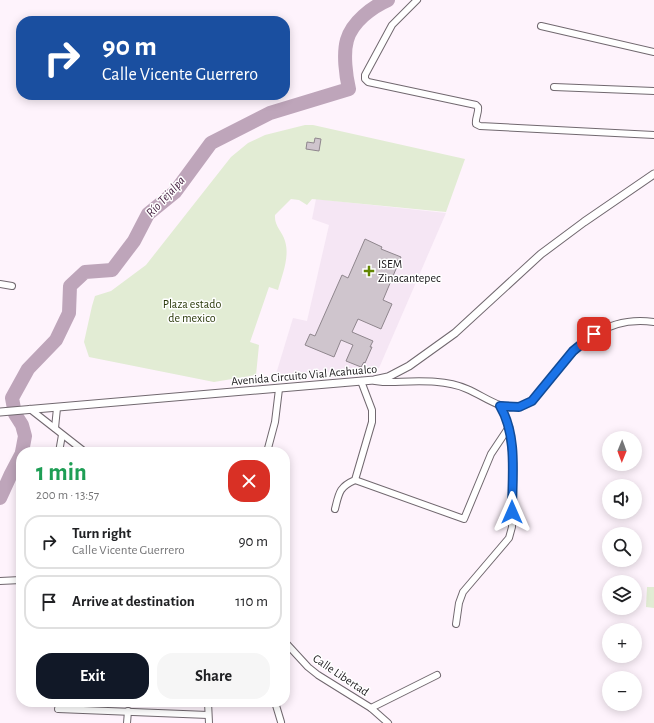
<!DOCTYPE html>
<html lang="en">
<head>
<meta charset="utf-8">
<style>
  :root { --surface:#fff; --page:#f6f6f6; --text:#202124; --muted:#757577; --line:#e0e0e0; --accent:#111827 }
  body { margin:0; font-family:"Alegreya Sans",sans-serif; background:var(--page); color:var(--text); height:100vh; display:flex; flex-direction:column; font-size:15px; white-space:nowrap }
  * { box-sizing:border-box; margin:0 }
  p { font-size:13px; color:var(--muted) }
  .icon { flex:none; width:22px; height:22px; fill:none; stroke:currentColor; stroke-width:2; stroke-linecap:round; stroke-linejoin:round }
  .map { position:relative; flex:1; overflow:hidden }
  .details { position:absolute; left:16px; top:447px; width:274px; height:260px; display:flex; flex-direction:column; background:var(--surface); border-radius:16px; box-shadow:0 2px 10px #0003 }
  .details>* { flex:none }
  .top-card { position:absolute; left:16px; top:16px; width:274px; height:84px; border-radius:16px; box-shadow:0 2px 10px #0003; background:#1a4fa0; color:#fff; overflow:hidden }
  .needle { width:26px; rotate:181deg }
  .fabs { position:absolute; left:602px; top:431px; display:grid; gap:8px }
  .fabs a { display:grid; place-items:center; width:40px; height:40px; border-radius:50%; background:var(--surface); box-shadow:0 2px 10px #0003; font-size:20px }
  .pin { position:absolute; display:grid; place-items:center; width:34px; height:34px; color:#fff; margin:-17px; border-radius:8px; box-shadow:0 2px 6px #0006 }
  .me { position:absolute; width:44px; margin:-22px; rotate:0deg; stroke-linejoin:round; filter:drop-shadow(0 0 3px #0008) }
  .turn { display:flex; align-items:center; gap:14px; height:84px; padding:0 20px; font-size:18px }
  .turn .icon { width:52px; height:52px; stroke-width:2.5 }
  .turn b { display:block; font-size:28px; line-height:34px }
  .round { display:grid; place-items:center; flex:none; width:42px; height:42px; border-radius:16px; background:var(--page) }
  .overview { display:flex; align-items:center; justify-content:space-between; height:68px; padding:0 20px }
  h1 { font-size:24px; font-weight:600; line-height:30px; color:#1e9e55 }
  .button { display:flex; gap:8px; margin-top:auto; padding:8px 20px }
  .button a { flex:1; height:46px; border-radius:16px; background:var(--accent); color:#fff; font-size:16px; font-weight:600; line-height:46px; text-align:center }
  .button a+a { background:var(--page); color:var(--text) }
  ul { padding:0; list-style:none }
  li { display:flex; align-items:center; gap:12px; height:54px; margin:0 8px 6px; padding:0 12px; border:2px solid var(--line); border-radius:16px }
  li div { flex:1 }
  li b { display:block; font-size:15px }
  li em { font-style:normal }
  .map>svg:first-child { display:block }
  .built { fill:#f5e6f4 }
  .green { fill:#e2ecd4 }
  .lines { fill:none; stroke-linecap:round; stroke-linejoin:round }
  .river { stroke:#bea5ba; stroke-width:14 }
  .building { fill:#cfc5cd; stroke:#8f868d }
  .minor-casing { stroke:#71686f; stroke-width:8 }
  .tertiary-casing { stroke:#71686f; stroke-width:9 }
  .minor { stroke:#fff; stroke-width:6 }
  .tertiary { stroke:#fff; stroke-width:7 }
  .route-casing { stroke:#114b97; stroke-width:10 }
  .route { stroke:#1a73e8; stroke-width:7 }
  .poi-dot { fill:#638603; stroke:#fff; stroke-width:1.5 }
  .labels { text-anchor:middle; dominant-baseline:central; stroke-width:3; stroke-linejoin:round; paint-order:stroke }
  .poi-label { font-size:12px; fill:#171417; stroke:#fff; text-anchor:start }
  .park-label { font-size:12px; fill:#2a390a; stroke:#fff }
  .street-label { font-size:12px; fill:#171417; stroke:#fff }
  .water-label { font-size:13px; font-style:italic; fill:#492545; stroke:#fff }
</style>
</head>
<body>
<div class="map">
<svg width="654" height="723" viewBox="0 0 654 723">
  <rect width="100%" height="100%" fill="#fef3fc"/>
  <path class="built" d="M 316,199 L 446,213 L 379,368 L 277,376 L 276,374 L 293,318 L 307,321 L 329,225 L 312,219 Z"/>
  <g class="green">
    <path d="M 305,125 L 313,125 L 465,159 L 446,212 L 312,199 L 307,205 L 299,200 L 291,199 L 275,215 C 274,226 282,231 285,241 C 290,257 282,275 278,290 L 269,287 L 250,342 L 259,345 L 256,375 L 214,382 L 89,357 L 84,342 L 92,306 L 95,296 L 111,291 L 146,265 L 231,157 L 248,143 L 265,135 Z"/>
    <path d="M 647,587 L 654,587 L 654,608 L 646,607 Z"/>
  </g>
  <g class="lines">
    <g class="river">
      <path d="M 22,452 L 25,436 L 22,425 L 15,414 L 12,398 L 28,369 L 56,340 L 69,313 L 70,286 L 85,272 L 112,270 L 134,241 L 148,214 L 175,192 L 211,143 L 270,113 L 349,89 C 346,76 343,54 347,40 C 352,22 372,7 388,0"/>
      <path d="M 0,498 L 11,474 L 21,455"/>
    </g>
  </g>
  <g class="building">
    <path d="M 315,138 L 321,139 L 319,151 L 306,149 L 307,142 L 314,143 Z"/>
    <path d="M 365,239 L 382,247 L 381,249 L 401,257 L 383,300 L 392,304 L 381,329 L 358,319 L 352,332 L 373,341 L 370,347 L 372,347 L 365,363 L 364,362 L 361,367 L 346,361 L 353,345 L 341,340 L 334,357 L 305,345 L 310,334 L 315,336 L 342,275 L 348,278 Z"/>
  </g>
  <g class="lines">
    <g class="minor-casing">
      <g id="minor">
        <path d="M 417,0 L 392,25 L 365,75 L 365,79 L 368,82 L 476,105 L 478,107 C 479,113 475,118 476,124 L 480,126 L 654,135"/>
        <path d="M 541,26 L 654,52"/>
        <path d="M 554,87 L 654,91"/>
        <path d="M 0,284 L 12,286"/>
        <path d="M 375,381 L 383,382 C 411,382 442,378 467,389 C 486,397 500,411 521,406 C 534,403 541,390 549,380 C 577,344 605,315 654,322"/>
        <path d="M 30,409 L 85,452"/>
        <path d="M 55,428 L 57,408"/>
        <path d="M 59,452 L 62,435"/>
        <path d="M 267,452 L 275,422 L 279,389"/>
        <path d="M 355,480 L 464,519 L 491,454 L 509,427"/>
        <path d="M 335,509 C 339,493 339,487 355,480 L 372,422 L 372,410 L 361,381"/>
        <path d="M 0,581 L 21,580"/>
        <path d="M 456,624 L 459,603 L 463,592 L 509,538 L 512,527 C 512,492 518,437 500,406"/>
        <path d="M 285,642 L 308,667 L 318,675 L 371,708 L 388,723"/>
        <path d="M 208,702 L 209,723"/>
        <path d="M 275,702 L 281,722"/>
        <path d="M 371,708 L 437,675"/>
        <path d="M 58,709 L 208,715"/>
        <path d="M 127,723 L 128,711"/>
      </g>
    </g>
    <g class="tertiary-casing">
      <path id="tertiary" d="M 0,412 L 374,380 L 388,377 L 409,366 L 455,333 L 541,254 L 584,222 L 654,174"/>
    </g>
    <use href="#minor" class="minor"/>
    <use href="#tertiary" class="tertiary"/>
  </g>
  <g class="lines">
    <g class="route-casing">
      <path id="route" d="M 512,512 C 512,478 518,436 500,406 L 519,407 L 532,401 L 573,351 L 594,334"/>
    </g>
    <use href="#route" class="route"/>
  </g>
  <path class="poi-dot" d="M367 265h4v4h4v4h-4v4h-4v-4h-4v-4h4z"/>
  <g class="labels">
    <g class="poi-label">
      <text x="378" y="264">ISEM<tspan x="378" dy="14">Zinacantepec</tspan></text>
    </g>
    <g class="park-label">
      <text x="192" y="304">Plaza estado<tspan x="192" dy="14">de mexico</tspan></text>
    </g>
    <g class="street-label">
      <text transform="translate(304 375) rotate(-5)">Avenida Circuito Vial Acahualco</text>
      <text transform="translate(341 675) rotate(34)">Calle Libertad</text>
    </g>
    <g class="water-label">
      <text transform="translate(166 197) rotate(-47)">Río Tejalpa</text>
    </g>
  </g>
</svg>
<div class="fabs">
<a><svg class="needle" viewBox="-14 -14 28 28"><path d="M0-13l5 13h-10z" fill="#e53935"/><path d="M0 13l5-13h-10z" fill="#757577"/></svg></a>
<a><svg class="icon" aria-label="sound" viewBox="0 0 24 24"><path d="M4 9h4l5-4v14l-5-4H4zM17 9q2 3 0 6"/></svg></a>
<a><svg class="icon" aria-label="search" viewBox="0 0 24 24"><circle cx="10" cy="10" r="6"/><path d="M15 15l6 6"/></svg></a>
<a><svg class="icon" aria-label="layers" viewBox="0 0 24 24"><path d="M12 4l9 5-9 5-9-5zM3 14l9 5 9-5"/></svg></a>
<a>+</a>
<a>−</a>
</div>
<div class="pin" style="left:594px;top:334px;background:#d93025"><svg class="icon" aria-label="arrive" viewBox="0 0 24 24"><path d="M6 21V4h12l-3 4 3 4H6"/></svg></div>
<svg class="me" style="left:512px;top:512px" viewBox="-20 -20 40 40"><path d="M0-17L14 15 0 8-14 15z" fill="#1a73e8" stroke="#fff" stroke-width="4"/></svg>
<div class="top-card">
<div class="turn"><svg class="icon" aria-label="right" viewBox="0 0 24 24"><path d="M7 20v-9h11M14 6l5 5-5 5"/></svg><div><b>90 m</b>Calle Vicente Guerrero</div></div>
</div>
<section class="details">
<div class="overview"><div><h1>1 min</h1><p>200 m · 13:57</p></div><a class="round" style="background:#d93025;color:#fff"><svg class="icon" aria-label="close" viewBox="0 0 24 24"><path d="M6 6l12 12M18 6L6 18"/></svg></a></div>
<ul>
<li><svg class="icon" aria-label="right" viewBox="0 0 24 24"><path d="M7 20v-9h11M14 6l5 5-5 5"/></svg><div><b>Turn right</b><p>Calle Vicente Guerrero</p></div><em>90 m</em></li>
<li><svg class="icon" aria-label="arrive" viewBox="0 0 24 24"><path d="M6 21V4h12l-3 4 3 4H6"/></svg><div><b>Arrive at destination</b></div><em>110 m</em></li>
</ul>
<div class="button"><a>Exit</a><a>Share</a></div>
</section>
</div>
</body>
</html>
